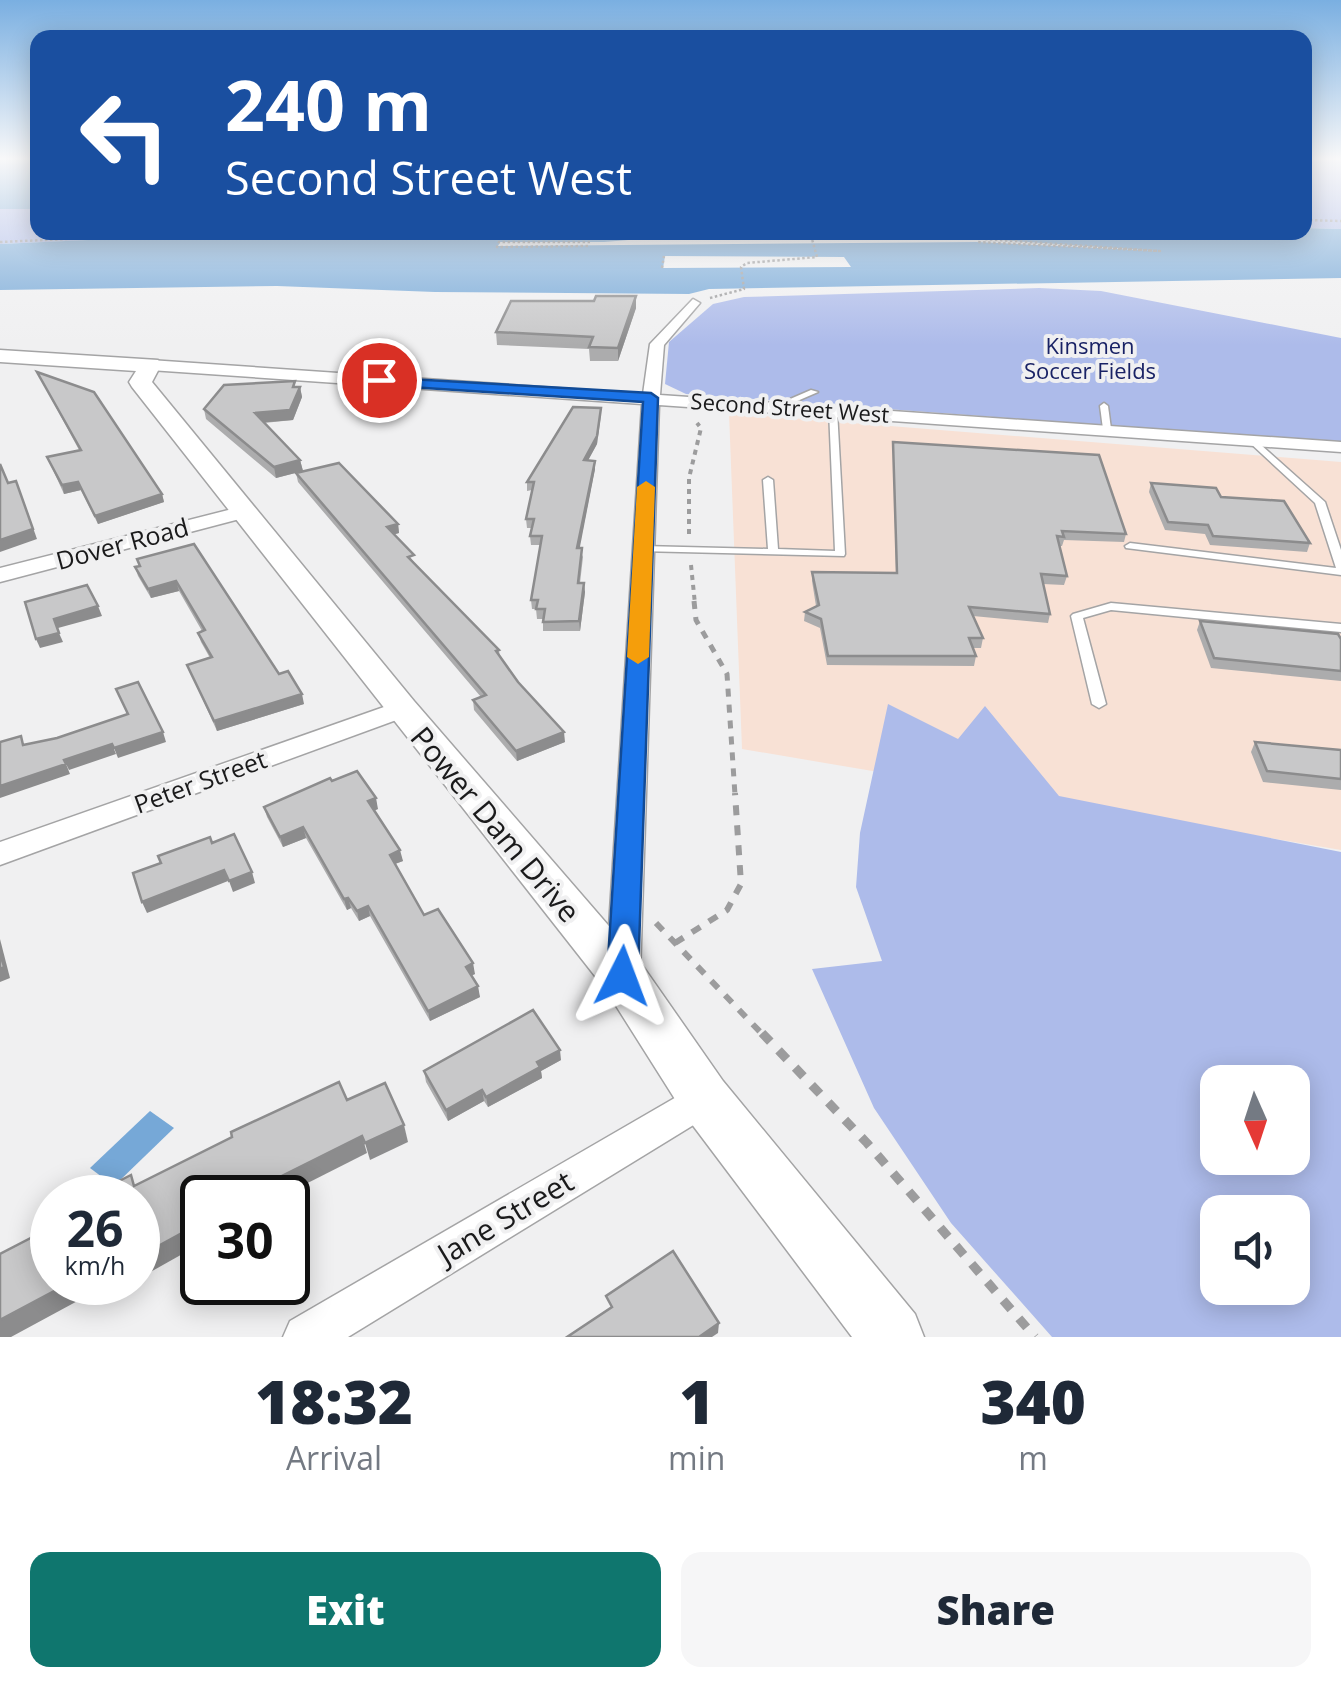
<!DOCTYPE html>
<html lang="en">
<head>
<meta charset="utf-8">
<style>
  :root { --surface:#fff; --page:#f6f6f7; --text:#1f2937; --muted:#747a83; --accent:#0f766e }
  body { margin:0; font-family:"Open Sans",sans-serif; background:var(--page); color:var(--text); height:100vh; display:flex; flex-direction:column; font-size:38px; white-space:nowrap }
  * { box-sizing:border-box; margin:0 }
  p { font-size:32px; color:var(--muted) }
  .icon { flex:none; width:55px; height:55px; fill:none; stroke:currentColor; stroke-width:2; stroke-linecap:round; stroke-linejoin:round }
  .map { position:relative; height:1337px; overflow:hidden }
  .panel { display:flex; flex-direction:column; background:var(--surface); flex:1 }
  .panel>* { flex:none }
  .hud { position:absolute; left:30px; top:30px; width:1282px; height:210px; border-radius:20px; box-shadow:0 5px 25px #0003; background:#1a4fa0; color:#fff; overflow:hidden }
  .needle { width:65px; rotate:177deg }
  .tools { position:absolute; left:1200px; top:1065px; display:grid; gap:20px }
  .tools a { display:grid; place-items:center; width:110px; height:110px; border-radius:20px; background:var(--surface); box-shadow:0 5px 25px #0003; font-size:50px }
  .speed { position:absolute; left:30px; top:1175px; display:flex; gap:20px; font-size:50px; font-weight:700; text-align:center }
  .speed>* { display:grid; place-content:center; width:130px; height:130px; border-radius:50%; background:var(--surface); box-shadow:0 5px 25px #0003; line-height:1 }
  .speed small { font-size:25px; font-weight:400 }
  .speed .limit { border:5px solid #111; border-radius:15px; background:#fff; color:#111 }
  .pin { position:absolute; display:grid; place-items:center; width:85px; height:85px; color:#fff; margin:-42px; border:5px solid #fff; border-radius:50%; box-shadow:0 2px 10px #0007 }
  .me { position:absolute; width:110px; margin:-55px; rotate:3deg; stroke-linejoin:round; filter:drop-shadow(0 0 8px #0008) }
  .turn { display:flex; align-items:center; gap:35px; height:210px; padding:0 30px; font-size:45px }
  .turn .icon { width:130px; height:130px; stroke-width:2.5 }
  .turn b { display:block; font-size:70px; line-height:85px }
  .eta { display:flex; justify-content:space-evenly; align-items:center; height:170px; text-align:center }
  .eta b { font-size:60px; font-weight:800; line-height:70px }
  .button { display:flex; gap:20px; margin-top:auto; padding:20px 30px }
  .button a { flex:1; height:115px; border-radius:20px; background:var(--accent); color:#fff; font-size:40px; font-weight:800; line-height:115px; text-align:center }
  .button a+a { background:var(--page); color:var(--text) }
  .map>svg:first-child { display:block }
  .industrial { fill:#f8e1d5 }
  .green { fill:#adbbea; fill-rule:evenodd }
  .water { fill:#76a8d7; fill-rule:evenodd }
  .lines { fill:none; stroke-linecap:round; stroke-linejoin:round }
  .lane-casing { stroke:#a4a4a5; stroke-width:3 }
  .street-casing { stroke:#a4a4a5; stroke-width:3 }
  .secondary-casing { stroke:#a4a4a5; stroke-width:3 }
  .path-far4 { stroke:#9c9c9d; stroke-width:2.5; stroke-dasharray:2.5 2.5; stroke-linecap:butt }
  .path-far3 { stroke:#9c9c9d; stroke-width:4; stroke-dasharray:5 5; stroke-linecap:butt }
  .path-far2 { stroke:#9c9c9d; stroke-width:5; stroke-dasharray:8 8; stroke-linecap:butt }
  .path-far1 { stroke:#9c9c9d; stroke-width:6; stroke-dasharray:10 10; stroke-linecap:butt }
  .path { stroke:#9c9c9d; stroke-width:9; stroke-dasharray:12 12; stroke-linecap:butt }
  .lane { fill:#fff; fill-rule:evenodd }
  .street { fill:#fff; fill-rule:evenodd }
  .secondary { fill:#fff; fill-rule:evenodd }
  .wall { fill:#acacad }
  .shaded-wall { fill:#8c8c8d }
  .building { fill:#c8c8c9; stroke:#8c8c8d; stroke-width:2.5 }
  .route { fill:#1a73e8; stroke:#114b97; stroke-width:2.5 }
  .slow { fill:#f59e0b }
  .labels { text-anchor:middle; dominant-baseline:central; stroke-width:8; stroke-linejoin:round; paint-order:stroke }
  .far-park-label { font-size:22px; fill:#192265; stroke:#f0f0f1 }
  .far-street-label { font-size:22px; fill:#1a1a1b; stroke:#f0f0f1 }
  .street-label { font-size:25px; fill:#1a1a1b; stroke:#f0f0f1 }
  .near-street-label { font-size:30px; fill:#1a1a1b; stroke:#f0f0f1 }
</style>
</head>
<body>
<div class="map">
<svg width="1341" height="1337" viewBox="0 0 1341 1337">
  <rect width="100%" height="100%" fill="#f0f0f1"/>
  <path class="industrial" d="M 729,413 L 1341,462 L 1341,850 L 742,749 Z"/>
  <g class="green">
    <path d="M 1305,158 L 1341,158 L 1341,229 L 1305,228 Z"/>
    <path d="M 0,209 L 37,209 L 38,232 L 264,233 L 0,244 Z"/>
    <path d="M 1039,288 L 1101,291 L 1341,338 L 1341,443 L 686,394 L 665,384 L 669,342 L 713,304 L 744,297 Z"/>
    <path d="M 888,704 L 958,739 L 985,706 L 1059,796 L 1341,852 L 1341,1337 L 1052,1337 L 951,1223 L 874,1108 L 812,969 L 882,961 L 856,887 L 860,833 ZM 1292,1082 L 1292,1158 L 1218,1158 L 1218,1082 ZM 1292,1212 L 1292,1288 L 1218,1288 L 1218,1212 Z"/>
  </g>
  <g class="water">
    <rect x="0" y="158" width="37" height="51"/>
    <path d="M 1305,228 L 1341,229 L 1341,278 L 709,289 L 689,294 L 435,292 L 277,286 L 0,290 L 0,244 L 264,232 L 1305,232 ZM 689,235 L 941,236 L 1159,251 L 976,242 L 498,246 L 500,242 L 604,242 ZM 665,256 L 844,257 L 851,267 L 663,268 Z"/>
    <path d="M 150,1111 L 174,1128 L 114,1186 L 90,1168 Z"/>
  </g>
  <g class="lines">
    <g class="lane-casing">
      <g id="lane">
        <path d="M 811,390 L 818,392 L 781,408 L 774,406 Z"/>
        <path d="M 1104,403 L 1108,406 L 1111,429 L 1107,432 L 1103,429 L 1100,406 Z"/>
        <path d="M 833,407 L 837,410 L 845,554 L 844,556 L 639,551 L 638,549 L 643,546 L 768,549 L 763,480 L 768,477 L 773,480 L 778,549 L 835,551 L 829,410 Z"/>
        <path d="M 1252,437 L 1325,502 L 1341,550 L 1341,575 L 1126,548 L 1125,546 L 1130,543 L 1336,568 L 1315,503 L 1249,442 L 1248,440 Z"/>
        <path d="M 1111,603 L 1341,624 L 1341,632 L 1111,610 L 1083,618 L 1106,704 L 1099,708 L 1092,704 L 1071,616 L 1073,614 Z"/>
      </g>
    </g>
    <g class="street-casing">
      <g id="street">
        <path d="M 693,299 L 700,303 L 664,345 L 660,395 L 1341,442 L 1341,452 L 659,405 L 640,974 L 635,984 L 623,988 L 611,984 L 606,974 L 642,404 L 150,370 L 142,365 L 150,360 L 643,394 L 650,344 Z"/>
        <path d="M 244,506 L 254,512 L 251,516 L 0,582 L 0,568 Z"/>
        <path d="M 401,701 L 414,709 L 410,715 L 0,865 L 0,842 Z"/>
        <path d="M 704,1081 L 718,1086 L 723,1098 L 718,1110 L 348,1337 L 283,1337 L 290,1321 Z"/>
      </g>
    </g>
    <g class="secondary-casing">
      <path id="secondary" d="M 0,350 L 158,360 L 161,365 L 152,382 L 414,701 L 640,962 L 723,1081 L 915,1314 L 924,1337 L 852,1337 L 685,1115 L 606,990 L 132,387 L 129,382 L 136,371 L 0,362 Z"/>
    </g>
    <g class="path-far4">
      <path d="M 1305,220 L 1341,221"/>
      <path d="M 955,237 L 1160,251 L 976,242"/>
      <path d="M 0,242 L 219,232"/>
      <path d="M 588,246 L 497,247 L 499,242 L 590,242"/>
      <path d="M 662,268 L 664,256"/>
      <path d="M 710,298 L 744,289 L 741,267 L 747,263 L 817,257 L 810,232"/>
    </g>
    <g class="path-far3">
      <path d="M 689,534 L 689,478 L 701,428 L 697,423"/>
      <path d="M 691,565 L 695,604"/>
    </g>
    <path class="path-far2" d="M 694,601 L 696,620 L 727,674 L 735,795"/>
    <g class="path-far1">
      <path d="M 656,923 L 764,1036"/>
      <path d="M 675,943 L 727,910 L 741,884 L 735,793"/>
    </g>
    <path class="path" d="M 762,1033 L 867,1143 L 1035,1337"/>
    <use href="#lane" class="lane"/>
    <use href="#street" class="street"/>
    <use href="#secondary" class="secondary"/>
  </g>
  <g class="wall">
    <path d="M 594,301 L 636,308 L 618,361 L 590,361 L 589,349 L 497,345 L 496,332 Z"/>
    <path d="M 37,372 L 162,494 L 164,502 L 98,524 L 81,490 L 64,494 L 47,457 L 79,450 Z"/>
    <path d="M 300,387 L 302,397 L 293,420 L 264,423 L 300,460 L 303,471 L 276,478 L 206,419 L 204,409 Z"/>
    <path d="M 601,415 L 597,444 L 588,460 L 595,469 L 579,548 L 583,557 L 580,583 L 585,592 L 580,631 L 543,631 L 543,619 L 537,619 L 536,609 L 532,609 L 531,600 L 541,545 L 531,545 L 530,536 L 532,528 L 527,528 L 526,519 L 532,490 L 527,491 L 527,482 Z"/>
    <path d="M 893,442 L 1126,534 L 1124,542 L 1064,540 L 1062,546 L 1059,546 L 1067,576 L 1064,585 L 1043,584 L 1050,614 L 1048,623 L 973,616 L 983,638 L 981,648 L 973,648 L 976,656 L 974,666 L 827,665 L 820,628 L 804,621 L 805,612 L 816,606 L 812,581 L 812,572 L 896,573 Z"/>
    <path d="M 296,473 L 398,524 L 399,533 L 394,534 L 415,564 L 499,650 L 500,658 L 565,742 L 517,761 L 474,710 L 473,700 L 481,697 L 298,482 Z"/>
    <path d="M 1151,483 L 1221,497 L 1310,543 L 1307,552 L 1210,545 L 1205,534 L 1165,530 L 1149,492 Z"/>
    <path d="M 194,544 L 279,674 L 304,704 L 217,731 L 187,665 L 210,658 L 201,642 L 198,633 L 202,631 L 179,591 L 151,598 L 138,576 L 135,567 L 139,566 L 137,559 Z"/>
    <path d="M 1200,621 L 1341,639 L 1341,681 L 1211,668 L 1197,630 Z"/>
    <path d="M 1255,742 L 1341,750 L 1341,790 L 1263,782 L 1251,752 Z"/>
    <path d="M 332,781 L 378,809 L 374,810 L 403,861 L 395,864 L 424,915 L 475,974 L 471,976 L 480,997 L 430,1021 L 370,916 L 359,921 L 351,908 L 347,910 L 306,838 L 283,847 L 267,817 L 264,807 Z"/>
    <path d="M 561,1060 L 541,1071 L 542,1078 L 488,1107 L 484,1101 L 448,1121 L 426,1082 L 424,1071 Z"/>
  </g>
  <g class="shaded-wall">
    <path d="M 636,296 L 636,308 L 618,361 L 618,348 Z"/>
    <path d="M 300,387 L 302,397 L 293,420 L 257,423 L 255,413 Z"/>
    <path d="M 601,408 L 597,444 L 584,468 L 584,460 Z"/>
    <path d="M 300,460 L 303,471 L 276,478 L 274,467 Z"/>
    <path d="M 595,461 L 595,469 L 578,557 L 577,548 Z"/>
    <path d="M 78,482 L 81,490 L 64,494 L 62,485 Z"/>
    <path d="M 20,491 L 37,539 L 0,552 L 0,540 Z"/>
    <path d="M 162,494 L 164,502 L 98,524 L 95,516 Z"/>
    <path d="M 398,524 L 399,533 L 389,536 L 387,527 Z"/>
    <path d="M 176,581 L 179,591 L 151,598 L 148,589 Z"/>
    <path d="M 584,583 L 585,592 L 580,631 L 579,621 Z"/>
    <path d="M 98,606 L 102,616 L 58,628 L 54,619 Z"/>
    <path d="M 59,633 L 63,642 L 40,648 L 36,639 Z"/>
    <path d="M 302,694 L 304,704 L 217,731 L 214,721 Z"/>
    <path d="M 163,732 L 166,742 L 118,758 L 114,748 Z"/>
    <path d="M 564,732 L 565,742 L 517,761 L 516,751 Z"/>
    <path d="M 112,744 L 116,754 L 69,770 L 64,760 Z"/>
    <path d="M 66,764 L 70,774 L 0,798 L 0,786 Z"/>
    <path d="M 376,798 L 378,809 L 371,812 L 368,801 Z"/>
    <path d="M 303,827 L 306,838 L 283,847 L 280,837 Z"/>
    <path d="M 400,850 L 403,861 L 392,865 L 390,855 Z"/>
    <path d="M 224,870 L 228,881 L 147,913 L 142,902 Z"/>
    <path d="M 252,872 L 255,883 L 233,892 L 229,881 Z"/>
    <path d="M 348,898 L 351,908 L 347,910 L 344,899 Z"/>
    <path d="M 368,906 L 370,916 L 359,921 L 357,911 Z"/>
    <path d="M 0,939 L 10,978 L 0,982 Z"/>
    <path d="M 473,963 L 475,974 L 467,977 L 466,967 Z"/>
    <path d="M 478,986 L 480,997 L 430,1021 L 428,1011 Z"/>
    <path d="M 560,1050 L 561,1060 L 541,1071 L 542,1078 L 488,1107 L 486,1097 L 537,1062 Z"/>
    <path d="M 482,1090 L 484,1101 L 448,1121 L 446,1110 Z"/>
    <path d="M 404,1125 L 408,1142 L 370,1160 L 365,1143 Z"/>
    <path d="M 362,1136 L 367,1153 L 278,1198 L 238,1198 Z"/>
    <path d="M 202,1222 L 202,1243 L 138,1279 L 138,1257 Z"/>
    <path d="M 71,1282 L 131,1282 L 101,1299 L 96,1291 L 11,1337 L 0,1337 L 0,1320 Z"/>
    <path d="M 719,1323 L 718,1333 L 712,1337 L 699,1337 Z"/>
  </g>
  <g class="building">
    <path d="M 596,296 L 636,296 L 618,348 L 589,347 L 593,337 L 496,332 L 511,301 L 594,301 Z"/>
    <path d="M 37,372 L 94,392 L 162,494 L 95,516 L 78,482 L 62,485 L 47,457 L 81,450 Z"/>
    <path d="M 295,381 L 293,387 L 300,387 L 290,410 L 255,413 L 300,460 L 274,467 L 204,409 L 224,385 Z"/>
    <path d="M 573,407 L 601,408 L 597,436 L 584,460 L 595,461 L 577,548 L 582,548 L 578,583 L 584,583 L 579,621 L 543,622 L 545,609 L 536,609 L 538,600 L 531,600 L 542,536 L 530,536 L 534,519 L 526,519 L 534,482 L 527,482 Z"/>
    <path d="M 893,442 L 1099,455 L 1126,534 L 1062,531 L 1064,537 L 1057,536 L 1067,576 L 1041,574 L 1050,614 L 969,607 L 983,638 L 969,638 L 976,656 L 828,656 L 821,619 L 805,612 L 819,605 L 812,572 L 897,573 Z"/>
    <path d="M 339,463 L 398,524 L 387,527 L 414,555 L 408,557 L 499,650 L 496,651 L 518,682 L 564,732 L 516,751 L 473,700 L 486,695 L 296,473 Z"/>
    <path d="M 0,464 L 8,483 L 16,481 L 33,529 L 0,540 Z"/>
    <path d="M 1151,483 L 1216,488 L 1221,497 L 1284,501 L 1310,543 L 1213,536 L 1208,525 L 1168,522 Z"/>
    <path d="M 194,544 L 279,674 L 288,671 L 302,694 L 214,721 L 187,665 L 212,657 L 198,633 L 205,630 L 176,581 L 148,589 L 135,567 L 140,566 L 137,559 Z"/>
    <path d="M 87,585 L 98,606 L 54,619 L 59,633 L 36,639 L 25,602 Z"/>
    <path d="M 1200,621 L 1338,634 L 1341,639 L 1341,671 L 1214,658 Z"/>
    <path d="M 138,682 L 163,732 L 114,748 L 112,744 L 64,760 L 66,764 L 0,786 L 0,742 L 21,736 L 23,745 L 57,738 L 128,714 L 116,689 Z"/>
    <path d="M 1255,742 L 1341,750 L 1341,779 L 1267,771 Z"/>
    <path d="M 357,771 L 376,798 L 368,801 L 400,850 L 390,855 L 424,915 L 438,909 L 473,963 L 466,967 L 478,986 L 428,1011 L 368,906 L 357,911 L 348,898 L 344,899 L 303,827 L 280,837 L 264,807 L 330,778 L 332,781 Z"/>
    <path d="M 234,834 L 252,872 L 229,881 L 224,870 L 142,902 L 133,873 L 161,863 L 158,856 L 210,837 L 212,843 Z"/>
    <path d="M 0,951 L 4,967 L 0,969 Z"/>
    <path d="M 533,1010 L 560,1050 L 537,1062 L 540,1067 L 486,1097 L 482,1090 L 446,1110 L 424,1071 Z"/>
    <path d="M 339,1082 L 347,1100 L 385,1083 L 404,1125 L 365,1143 L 362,1136 L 238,1198 L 202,1198 L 202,1222 L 138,1257 L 138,1198 L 86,1198 L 131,1175 L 134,1186 L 232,1137 L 231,1132 Z"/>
    <path d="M 52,1227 L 52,1282 L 71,1282 L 0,1320 L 0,1254 Z"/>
    <path d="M 673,1251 L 719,1323 L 699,1337 L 567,1337 L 612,1307 L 606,1296 Z"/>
  </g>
  <linearGradient id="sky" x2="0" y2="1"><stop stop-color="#7aafe1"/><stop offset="0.46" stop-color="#f8f8f9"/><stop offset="1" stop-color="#f8f8f9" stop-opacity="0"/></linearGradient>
  <rect width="1341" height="345" fill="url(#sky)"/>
  <path class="route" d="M 374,377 L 651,393 L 658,398 L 638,976 L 634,985 L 622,989 L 611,985 L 607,976 L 643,402 L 379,385 L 371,380 Z"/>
  <path class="slow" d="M 646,481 L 655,487 L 649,657 L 638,664 L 627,657 L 637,487 Z"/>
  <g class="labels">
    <g class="far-park-label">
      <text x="1090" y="345">Kinsmen<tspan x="1090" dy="25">Soccer Fields</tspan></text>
    </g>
    <g class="far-street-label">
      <text transform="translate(790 407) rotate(4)">Second Street West</text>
    </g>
    <g class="street-label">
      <text transform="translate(122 543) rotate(-15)">Dover Road</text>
      <text transform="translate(200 781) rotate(-20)">Peter Street</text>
    </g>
    <g class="near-street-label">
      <text transform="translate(496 824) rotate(50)">Power Dam Drive</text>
      <text transform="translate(505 1217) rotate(-31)">Jane Street</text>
    </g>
  </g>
</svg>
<div class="tools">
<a><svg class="needle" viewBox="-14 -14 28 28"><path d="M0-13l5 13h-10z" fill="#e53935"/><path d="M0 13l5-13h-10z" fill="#747a83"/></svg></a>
<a><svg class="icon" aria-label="sound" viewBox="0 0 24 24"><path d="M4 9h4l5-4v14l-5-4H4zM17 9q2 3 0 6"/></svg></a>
</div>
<div class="speed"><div>26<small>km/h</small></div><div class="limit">30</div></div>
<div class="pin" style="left:379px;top:380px;background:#d93025"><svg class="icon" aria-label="arrive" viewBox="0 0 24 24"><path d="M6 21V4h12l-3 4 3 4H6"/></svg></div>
<svg class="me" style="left:622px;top:976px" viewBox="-20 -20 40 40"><path d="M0-17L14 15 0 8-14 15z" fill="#1a73e8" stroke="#fff" stroke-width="4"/></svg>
<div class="hud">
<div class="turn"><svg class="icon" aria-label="left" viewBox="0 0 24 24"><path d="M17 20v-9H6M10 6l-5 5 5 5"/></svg><div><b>240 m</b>Second Street West</div></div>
</div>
</div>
<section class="panel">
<div class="eta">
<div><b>18:32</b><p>Arrival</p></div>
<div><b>1</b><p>min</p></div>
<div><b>340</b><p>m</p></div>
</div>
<div class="button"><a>Exit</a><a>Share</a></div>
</section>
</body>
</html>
